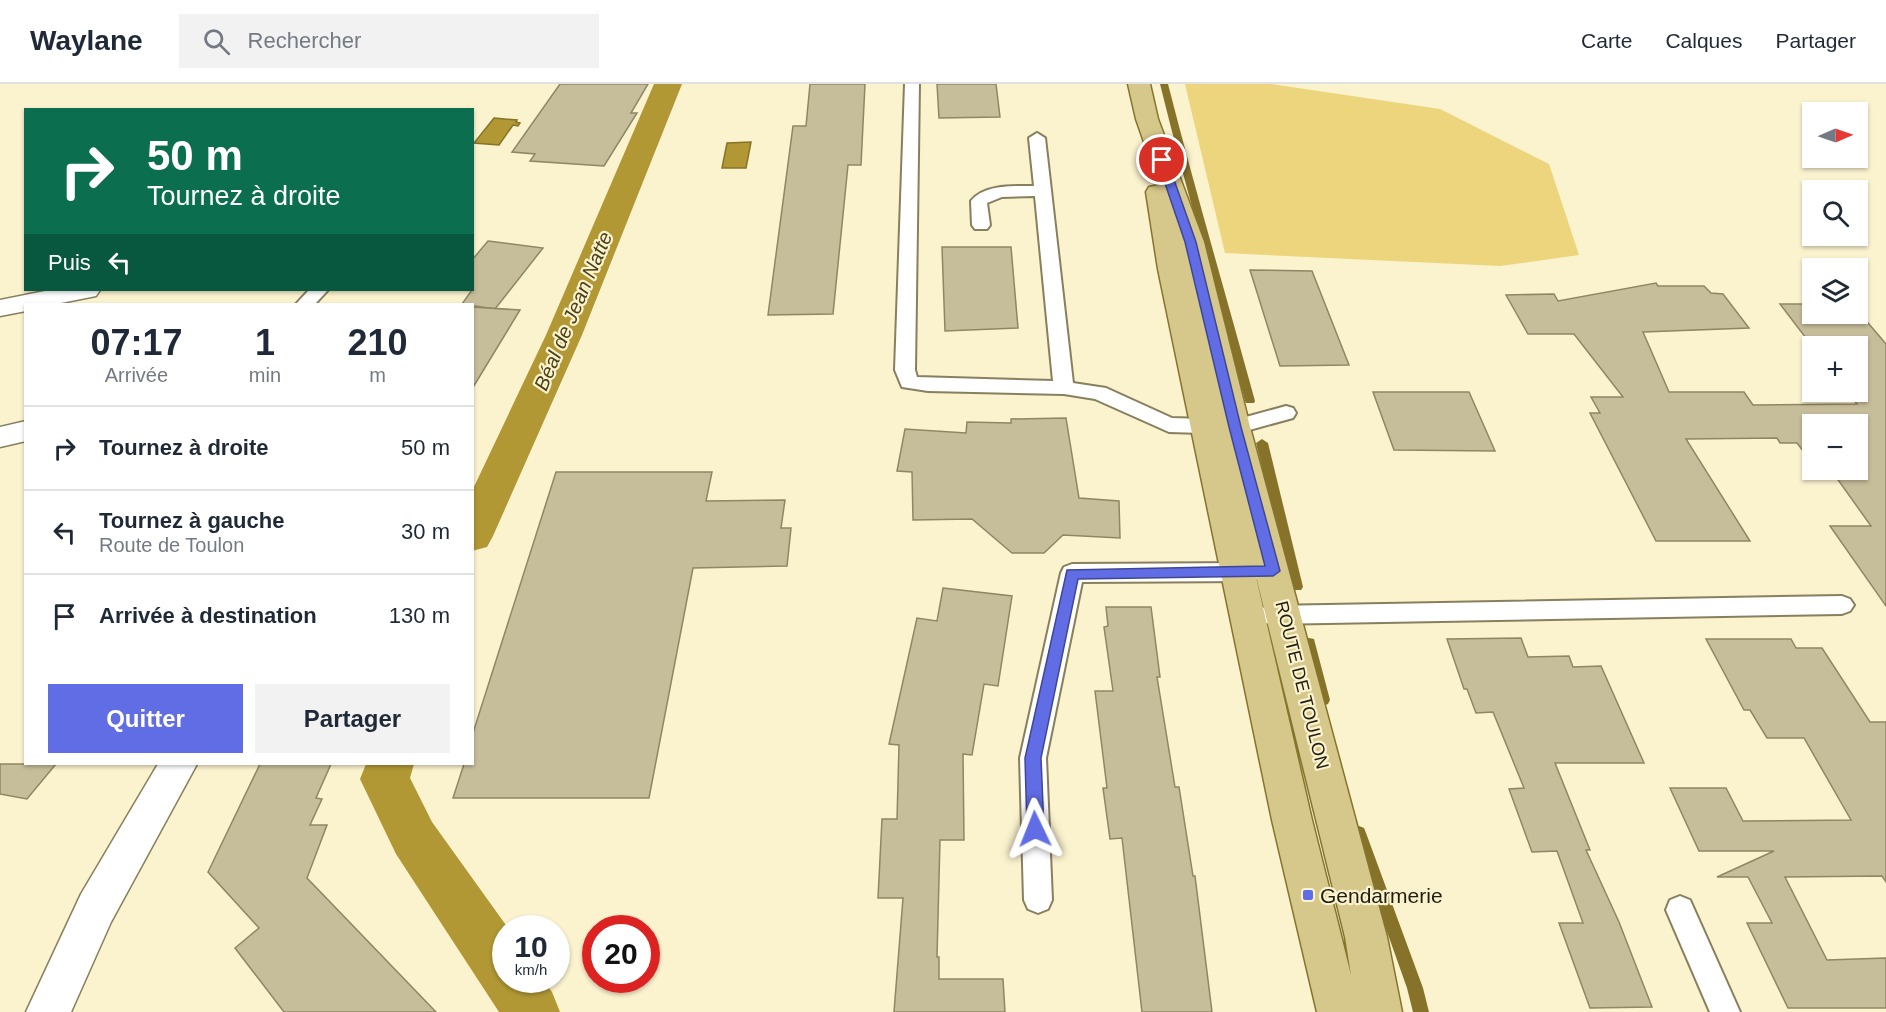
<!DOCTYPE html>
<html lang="fr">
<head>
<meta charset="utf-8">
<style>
  :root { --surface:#fff; --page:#f2f2f3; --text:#1f2937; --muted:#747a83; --line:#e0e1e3; --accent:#616de5 }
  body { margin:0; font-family:Arial,sans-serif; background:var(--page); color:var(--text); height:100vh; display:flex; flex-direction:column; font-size:22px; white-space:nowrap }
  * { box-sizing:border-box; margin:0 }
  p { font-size:20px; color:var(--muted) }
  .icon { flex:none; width:33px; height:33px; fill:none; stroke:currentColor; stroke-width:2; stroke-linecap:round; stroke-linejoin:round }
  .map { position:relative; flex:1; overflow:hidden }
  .drawer { position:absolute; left:24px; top:219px; width:450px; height:462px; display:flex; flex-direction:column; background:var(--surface); border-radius:0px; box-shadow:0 2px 4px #0004 }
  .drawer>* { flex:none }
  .banner { position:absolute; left:24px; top:24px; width:450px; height:183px; border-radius:0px; box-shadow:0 2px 4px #0004; background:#0b6e4f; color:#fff; overflow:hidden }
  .needle { width:39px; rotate:88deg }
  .buttons { position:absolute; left:1802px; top:18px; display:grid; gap:12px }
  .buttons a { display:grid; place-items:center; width:66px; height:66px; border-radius:0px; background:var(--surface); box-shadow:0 2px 4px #0004; font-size:30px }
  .speed { position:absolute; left:492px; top:831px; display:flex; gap:12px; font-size:30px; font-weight:700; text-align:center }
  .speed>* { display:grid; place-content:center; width:78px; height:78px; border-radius:50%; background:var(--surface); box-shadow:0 2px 4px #0004; line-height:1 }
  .speed small { font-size:15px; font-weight:400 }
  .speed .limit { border:9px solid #d22; background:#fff; color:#111 }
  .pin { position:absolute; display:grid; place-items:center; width:51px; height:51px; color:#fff; margin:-26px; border:3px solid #fff; border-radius:50%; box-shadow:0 2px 6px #0007 }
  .me { position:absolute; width:66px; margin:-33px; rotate:358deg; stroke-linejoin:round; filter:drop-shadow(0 0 4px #0008) }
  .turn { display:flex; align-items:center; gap:21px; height:126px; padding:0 24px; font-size:27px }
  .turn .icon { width:78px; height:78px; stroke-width:2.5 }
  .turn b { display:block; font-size:42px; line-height:51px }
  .then { display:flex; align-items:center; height:57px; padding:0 24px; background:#0003; gap:12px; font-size:22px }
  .eta { display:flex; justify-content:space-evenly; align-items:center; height:102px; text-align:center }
  .eta b { font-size:36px; font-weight:600; line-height:42px }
  .action { display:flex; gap:12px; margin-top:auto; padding:12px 24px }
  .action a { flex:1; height:69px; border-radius:0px; background:var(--accent); color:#fff; font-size:24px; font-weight:600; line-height:69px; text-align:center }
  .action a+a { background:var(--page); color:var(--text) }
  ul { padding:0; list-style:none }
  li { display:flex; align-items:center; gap:18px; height:84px; padding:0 24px; border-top:2px solid var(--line) }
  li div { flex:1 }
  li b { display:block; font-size:22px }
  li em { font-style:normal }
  header { display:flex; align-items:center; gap:36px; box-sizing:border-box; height:84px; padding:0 30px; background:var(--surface); border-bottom:2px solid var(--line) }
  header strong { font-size:28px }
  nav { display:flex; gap:33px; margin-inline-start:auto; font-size:21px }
  .search { width:420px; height:54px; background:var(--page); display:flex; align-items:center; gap:15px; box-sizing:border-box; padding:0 21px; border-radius:0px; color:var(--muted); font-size:22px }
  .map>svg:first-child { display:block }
  .green { fill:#ecd57d }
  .water { fill:#b19834; stroke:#867329; stroke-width:1.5 }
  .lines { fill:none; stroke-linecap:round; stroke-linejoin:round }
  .stream { fill:#867329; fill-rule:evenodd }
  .canal { fill:#b19834; fill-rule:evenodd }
  .building { fill:#c6bd9a; stroke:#8f8665; stroke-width:1.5 }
  .service-casing { stroke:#887f5e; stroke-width:4 }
  .minor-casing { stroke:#887f5e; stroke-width:3 }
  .primary-casing { stroke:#85742d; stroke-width:3 }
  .service { fill:#fff; fill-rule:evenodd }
  .minor { fill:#fff; fill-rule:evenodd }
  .primary { fill:#d6c78a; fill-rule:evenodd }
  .route { fill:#616de5; stroke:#3f4795; stroke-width:1.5 }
  .poi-dot { fill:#616de5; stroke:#fbf2ce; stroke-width:2 }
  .labels { text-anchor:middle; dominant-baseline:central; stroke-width:4.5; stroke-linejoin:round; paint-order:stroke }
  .street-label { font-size:18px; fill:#211e10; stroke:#fbf2ce }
  .water-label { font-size:20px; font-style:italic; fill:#4a4017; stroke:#fbf2ce }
  .near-poi-label { font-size:21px; fill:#211e10; stroke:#fbf2ce; text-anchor:start }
</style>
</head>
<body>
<header>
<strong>Waylane</strong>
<div class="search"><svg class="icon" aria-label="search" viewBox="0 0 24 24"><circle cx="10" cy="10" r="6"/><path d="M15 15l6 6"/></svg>Rechercher</div>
<nav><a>Carte</a><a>Calques</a><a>Partager</a></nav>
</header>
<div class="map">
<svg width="1886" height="928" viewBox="0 0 1886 928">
  <rect width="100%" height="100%" fill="#fbf2ce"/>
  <path class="green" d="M 1185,0 L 1271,0 L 1440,25 L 1549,80 L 1579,171 L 1500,182 L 1225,169 Z"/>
  <g class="water">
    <path d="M 494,34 L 517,36 L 516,38 L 520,39 L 518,42 L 513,41 L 499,61 L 474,59 Z"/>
    <path d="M 751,58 L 746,84 L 722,84 L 727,59 Z"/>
  </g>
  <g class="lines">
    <g class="stream">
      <path d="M 1160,0 L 1168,0 C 1195,106 1226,211 1255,317 L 1254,319 L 1246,319 L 1245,317 C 1217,211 1186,106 1160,0 Z"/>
      <path d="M 1262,355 L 1268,359 L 1303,503 L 1301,506 L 1293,506 L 1291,503 L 1256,359 Z"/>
      <path d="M 1309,554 L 1314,555 L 1315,559 L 1330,616 L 1328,620 L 1323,622 L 1318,620 L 1316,616 L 1303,559 L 1304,555 Z"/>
      <path d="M 1359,742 L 1364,744 L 1366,749 L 1423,904 L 1429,928 L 1413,928 L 1407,904 L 1352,749 L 1354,744 Z"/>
    </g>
    <g class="canal">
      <path d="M 654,0 L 682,0 L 582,251 L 493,452 L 487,463 L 472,467 L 472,407 L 546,251 Z"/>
      <path d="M 366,680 L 414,680 L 410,694 L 432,738 L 508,844 L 506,844 L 506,896 L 543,896 L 552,908 L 560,928 L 499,928 L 396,770 L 360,695 Z"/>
    </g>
  </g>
  <g class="building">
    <path d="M 560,0 L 648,0 L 631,29 L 637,29 L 604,82 L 530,77 L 535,70 L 512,68 Z"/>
    <path d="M 810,0 L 865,0 L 861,81 L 848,81 L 833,230 L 768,231 L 793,42 L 806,42 Z"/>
    <path d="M 937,0 L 996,0 L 1000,33 L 939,34 Z"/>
    <path d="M 488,157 L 543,164 L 495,225 L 462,220 L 472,206 L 472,176 Z"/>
    <path d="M 942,163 L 1011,163 L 1018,244 L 945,247 Z"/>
    <path d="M 1250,186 L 1312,187 L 1349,281 L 1280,282 Z"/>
    <path d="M 1656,199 L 1658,202 L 1704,202 L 1711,209 L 1723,210 L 1749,244 L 1643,248 L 1669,308 L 1744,308 L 1753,321 L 1857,320 L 1847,308 L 1857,308 L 1857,262 L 1812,262 L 1780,220 L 1812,220 L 1812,230 L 1857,230 L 1857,226 L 1886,260 L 1886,522 L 1830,442 L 1871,442 L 1831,386 L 1857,386 L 1857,340 L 1812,340 L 1812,368 L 1804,368 L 1797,359 L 1780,359 L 1777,354 L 1686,355 L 1750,457 L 1656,457 L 1590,329 L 1600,329 L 1591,313 L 1623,313 L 1574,250 L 1528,250 L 1506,211 L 1554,210 L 1558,217 Z"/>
    <path d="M 472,223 L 520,226 L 472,305 Z"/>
    <path d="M 1373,308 L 1469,308 L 1495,367 L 1394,366 Z"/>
    <path d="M 1066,334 L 1079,414 L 1119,417 L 1120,454 L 1063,451 L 1044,469 L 1012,469 L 972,435 L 913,436 L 912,388 L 897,387 L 905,345 L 966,349 L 967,338 L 1011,339 L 1011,335 Z"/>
    <path d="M 556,388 L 712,388 L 706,417 L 785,416 L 781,444 L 791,444 L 787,482 L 693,484 L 649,714 L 453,714 L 464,680 L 472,680 L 472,652 Z"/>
    <path d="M 943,504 L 1012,512 L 998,602 L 984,600 L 972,671 L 963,670 L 964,756 L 940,756 L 937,873 L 939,873 L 939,895 L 1003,895 L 1005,928 L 894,928 L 903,814 L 878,814 L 882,735 L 897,735 L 899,661 L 889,660 L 917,534 L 937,537 Z"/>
    <path d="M 1106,523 L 1151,523 L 1160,593 L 1157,593 L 1175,703 L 1179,703 L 1193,792 L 1195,792 L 1212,928 L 1142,928 L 1122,754 L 1110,755 L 1103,704 L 1107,704 L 1095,607 L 1113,607 L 1104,543 L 1108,542 Z"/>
    <path d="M 1521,554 L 1528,573 L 1569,572 L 1573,583 L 1601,582 L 1644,679 L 1555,679 L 1590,766 L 1586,766 L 1619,838 L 1652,923 L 1590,924 L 1559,839 L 1583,839 L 1557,767 L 1532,768 L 1509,705 L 1524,704 L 1493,628 L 1476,629 L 1467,605 L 1464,605 L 1447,555 Z"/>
    <path d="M 1706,555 L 1791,555 L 1796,564 L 1822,564 L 1870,638 L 1886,638 L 1886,798 L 1882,792 L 1785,793 L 1827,876 L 1886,874 L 1886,924 L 1788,924 L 1747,839 L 1772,839 L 1748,793 L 1717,793 L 1774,767 L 1699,767 L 1670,704 L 1726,704 L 1743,737 L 1851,736 L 1804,654 L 1767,654 L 1750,626 L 1744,626 Z"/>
    <path d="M 0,680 L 56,680 L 27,715 L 0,710 Z"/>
    <path d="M 260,680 L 331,680 L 316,714 L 322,715 L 310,741 L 327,741 L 307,794 L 436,928 L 284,928 L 235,864 L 259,844 L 208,788 Z"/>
  </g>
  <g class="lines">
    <g class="service-casing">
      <g id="service">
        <path d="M 905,0 L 919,0 L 915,286 L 917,293 L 1053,297 L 1035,112 L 1002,113 L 987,119 L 990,141 L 987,145 L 975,145 L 972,141 L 971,117 C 984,100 1014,102 1034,102 L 1029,54 L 1037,49 L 1045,54 L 1073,299 L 1106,304 L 1172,334 L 1235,336 L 1286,322 L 1293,324 L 1296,329 L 1293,334 L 1235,350 L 1169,348 L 1095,315 L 1064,310 L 928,307 L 902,303 L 895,286 Z"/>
        <path d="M 309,206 L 328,206 L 315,220 L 296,220 Z"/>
        <path d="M 1251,479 L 1259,482 L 1262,488 L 1259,494 L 1251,497 L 1082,498 L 1046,674 L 1052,816 L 1048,825 L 1038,829 L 1028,825 L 1024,816 L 1020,674 L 1061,489 L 1064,483 L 1072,480 Z"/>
        <path d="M 1842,512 L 1850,515 L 1854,521 L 1850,527 L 1842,530 L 1270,540 L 1262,538 L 1258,531 L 1262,524 L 1270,522 Z"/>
        <path d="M 1680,812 L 1690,816 L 1740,928 L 1710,928 L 1666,826 L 1670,816 Z"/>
      </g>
    </g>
    <g class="minor-casing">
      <g id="minor">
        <path d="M 50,206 L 100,206 L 96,212 L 56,220 L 26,220 L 26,227 L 0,232 L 0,216 Z"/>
        <path d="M 26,337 L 26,357 L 0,363 L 0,343 Z"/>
        <path d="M 158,680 L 197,680 L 111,838 L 71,928 L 26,928 L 81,810 Z"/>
      </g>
    </g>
    <g class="primary-casing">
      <path id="primary" d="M 1128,0 L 1150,0 L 1158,35 L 1204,158 L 1250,343 L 1387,853 L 1402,928 L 1317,928 L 1272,736 L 1158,185 L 1146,108 L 1149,103 L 1159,101 L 1136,35 ZM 1253,480 L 1345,853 L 1351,891 L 1312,736 Z"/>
    </g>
    <use href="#service" class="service"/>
    <use href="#minor" class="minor"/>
    <use href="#primary" class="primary"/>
  </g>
  <path class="route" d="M 1162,73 L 1167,76 L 1196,158 L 1241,343 L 1280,487 L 1273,492 L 1078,495 L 1041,674 L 1044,745 L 1041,750 L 1035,752 L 1030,750 L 1027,745 L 1025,674 L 1067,486 L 1265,482 L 1229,343 L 1185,158 L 1157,76 Z"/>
  <rect class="poi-dot" x="1302" y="805" width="12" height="12" rx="3"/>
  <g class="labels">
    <g class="street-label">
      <text transform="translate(1302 601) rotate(76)">ROUTE DE TOULON</text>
    </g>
    <g class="water-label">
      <text transform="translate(573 227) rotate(-67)">Béal de Jean Natte</text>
    </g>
    <g class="near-poi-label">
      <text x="1320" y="811">Gendarmerie</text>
    </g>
  </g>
</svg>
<div class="buttons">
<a><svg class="needle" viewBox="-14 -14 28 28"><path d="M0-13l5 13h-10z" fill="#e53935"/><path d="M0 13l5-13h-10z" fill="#747a83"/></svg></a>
<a><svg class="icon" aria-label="search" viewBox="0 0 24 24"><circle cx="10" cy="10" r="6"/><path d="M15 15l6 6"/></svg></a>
<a><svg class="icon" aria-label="layers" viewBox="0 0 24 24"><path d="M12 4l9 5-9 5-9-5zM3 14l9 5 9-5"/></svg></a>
<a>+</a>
<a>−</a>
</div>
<div class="speed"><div>10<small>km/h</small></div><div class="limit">20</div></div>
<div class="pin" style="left:1162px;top:76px;background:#d93025"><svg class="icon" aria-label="arrive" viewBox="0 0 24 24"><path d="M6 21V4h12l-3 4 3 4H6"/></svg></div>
<svg class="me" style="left:1035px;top:745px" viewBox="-20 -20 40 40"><path d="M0-17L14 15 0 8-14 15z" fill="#616de5" stroke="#fff" stroke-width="4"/></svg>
<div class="banner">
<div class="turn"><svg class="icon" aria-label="right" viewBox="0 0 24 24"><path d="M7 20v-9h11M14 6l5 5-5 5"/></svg><div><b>50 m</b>Tournez à droite</div></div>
<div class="then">Puis<svg class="icon" aria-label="left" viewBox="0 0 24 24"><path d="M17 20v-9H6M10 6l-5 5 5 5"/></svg></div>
</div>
<section class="drawer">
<div class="eta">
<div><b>07:17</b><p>Arrivée</p></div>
<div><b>1</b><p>min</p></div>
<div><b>210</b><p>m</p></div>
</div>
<ul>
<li><svg class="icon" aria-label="right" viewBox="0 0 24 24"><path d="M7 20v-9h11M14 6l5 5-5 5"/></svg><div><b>Tournez à droite</b></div><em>50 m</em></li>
<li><svg class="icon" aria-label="left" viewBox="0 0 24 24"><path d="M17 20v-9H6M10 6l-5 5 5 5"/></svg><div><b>Tournez à gauche</b><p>Route de Toulon</p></div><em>30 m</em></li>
<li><svg class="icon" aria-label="arrive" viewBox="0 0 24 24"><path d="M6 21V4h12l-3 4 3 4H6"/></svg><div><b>Arrivée à destination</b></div><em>130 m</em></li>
</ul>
<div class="action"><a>Quitter</a><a>Partager</a></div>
</section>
</div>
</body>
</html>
